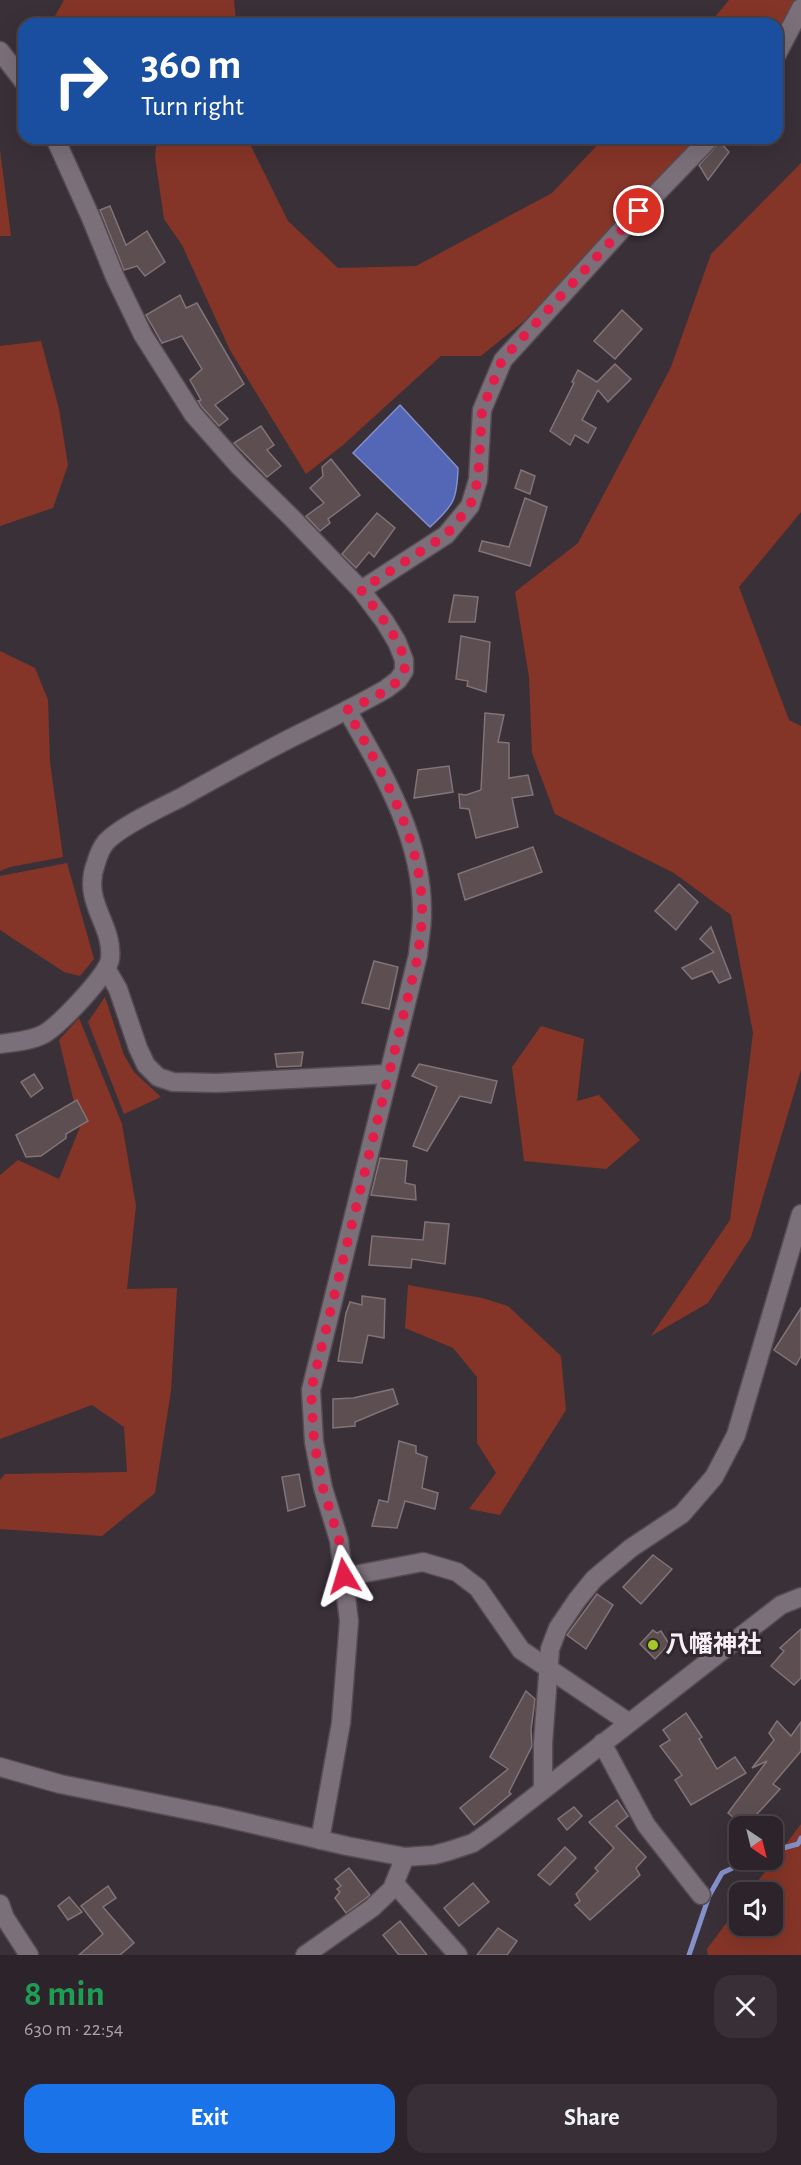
<!DOCTYPE html>
<html lang="en">
<head>
<meta charset="utf-8">
<style>
  :root { --surface:#2c242a; --page:#383036; --text:#f1f3f6; --muted:#a6a4a8; --line:#484147; --accent:#1a73e8 }
  body { margin:0; font-family:"Alegreya Sans","Noto Sans JP",sans-serif; background:var(--page); color:var(--text); height:100vh; display:flex; flex-direction:column; font-size:22px; white-space:nowrap }
  * { box-sizing:border-box; margin:0 }
  p { font-size:20px; color:var(--muted) }
  .icon { flex:none; width:33px; height:33px; fill:none; stroke:currentColor; stroke-width:2; stroke-linecap:round; stroke-linejoin:round }
  .map { position:relative; height:1955px; overflow:hidden }
  .drawer { display:flex; flex-direction:column; background:var(--surface); flex:1 }
  .drawer>* { flex:none }
  .top-card { position:absolute; left:18px; top:18px; width:765px; height:126px; border-radius:18px; box-shadow:0 6px 24px #0002,0 0 0 2px var(--line); background:#1a4fa0; color:#fff; overflow:hidden }
  .needle { width:39px; rotate:145deg }
  .fabs { position:absolute; left:729px; top:1816px; display:grid; gap:12px }
  .fabs a { display:grid; place-items:center; width:54px; height:54px; border-radius:12px; background:var(--surface); box-shadow:0 6px 24px #0002,0 0 0 2px var(--line); font-size:30px }
  .pin { position:absolute; display:grid; place-items:center; width:51px; height:51px; color:#fff; margin:-26px; border:3px solid #fff; border-radius:50%; box-shadow:0 2px 6px #0007 }
  .me { position:absolute; width:66px; margin:-33px; rotate:353deg; stroke-linejoin:round; filter:drop-shadow(0 0 4px #0008) }
  .turn { display:flex; align-items:center; gap:21px; height:126px; padding:0 24px; font-size:27px }
  .turn .icon { width:78px; height:78px; stroke-width:2.5 }
  .turn b { display:block; font-size:42px; line-height:51px }
  .round { display:grid; place-items:center; flex:none; width:63px; height:63px; border-radius:18px; background:var(--page) }
  .headline { display:flex; align-items:center; justify-content:space-between; height:102px; padding:0 24px }
  h1 { font-size:36px; font-weight:700; line-height:45px; color:#1e9e55 }
  .button { display:flex; gap:12px; margin-top:auto; padding:12px 24px }
  .button a { flex:1; height:69px; border-radius:18px; background:var(--accent); color:#fff; font-size:24px; font-weight:700; line-height:69px; text-align:center }
  .button a+a { background:var(--page); color:var(--text) }
  .map>svg:first-child { display:block }
  .green { fill:#853527 }
  .water { fill:#5367b6; stroke:#8490c9; stroke-width:1.5 }
  .lines { fill:none; stroke-linecap:round; stroke-linejoin:round }
  .stream { stroke:#8490c9; stroke-width:5 }
  .building { fill:#5c4e51; stroke:#827376; stroke-width:1.5 }
  .minor-casing { stroke:#544c52; stroke-width:21 }
  .minor { stroke:#7b6f79; stroke-width:18 }
  .route { stroke:#e11d48; stroke-width:10; stroke-dasharray:0 18 }
  .poi-dot { fill:#a4c825; stroke:#2f262e; stroke-width:2 }
  .labels { text-anchor:middle; dominant-baseline:central; stroke-width:6; stroke-linejoin:round; paint-order:stroke }
  .poi-label { font-size:24px; font-weight:bold; fill:#f6f0f5; stroke:#2f262e; text-anchor:start }
</style>
</head>
<body>
<div class="map">
<svg width="801" height="1955" viewBox="0 0 801 1955">
  <rect width="100%" height="100%" fill="#3a3038"/>
  <g class="green">
    <path d="M 64,0 L 234,0 L 236,24 L 157,24 L 155,17 L 137,24 L 64,24 L 55,16 Z"/>
    <path d="M 729,0 L 799,0 L 777,42 L 777,24 L 709,24 Z"/>
    <path d="M 157,138 L 247,138 L 288,221 L 338,268 L 416,266 L 552,193 L 604,138 L 703,138 L 524,321 L 481,356 L 441,356 L 343,445 L 306,474 L 230,350 L 182,245 L 164,219 L 155,157 Z"/>
    <path d="M 0,150 L 11,236 L 0,236 Z"/>
    <path d="M 801,163 L 801,512 L 739,587 L 789,720 L 801,726 L 801,1070 L 751,1237 L 708,1303 L 651,1336 L 730,1220 L 753,1033 L 731,915 L 674,873 L 555,814 L 532,753 L 529,677 L 515,592 L 578,543 L 671,367 L 711,254 Z"/>
    <path d="M 41,341 L 59,409 L 68,465 L 53,508 L 0,526 L 0,346 Z"/>
    <path d="M 0,651 L 35,668 L 48,700 L 50,762 L 63,857 L 10,867 L 0,871 Z"/>
    <path d="M 67,863 L 94,959 L 80,976 L 64,972 L 0,930 L 0,876 Z"/>
    <path d="M 105,997 L 124,1055 L 134,1072 L 161,1097 L 124,1114 L 88,1022 Z"/>
    <path d="M 79,1018 L 122,1124 L 136,1206 L 127,1289 L 177,1288 L 171,1391 L 155,1493 L 102,1536 L 0,1529 L 0,1480 L 5,1474 L 127,1472 L 124,1427 L 92,1405 L 0,1439 L 0,1175 L 18,1160 L 59,1179 L 80,1127 L 59,1040 Z"/>
    <path d="M 541,1026 L 584,1039 L 577,1101 L 599,1095 L 640,1140 L 606,1169 L 524,1161 L 512,1067 Z"/>
    <path d="M 408,1285 L 482,1298 L 508,1306 L 561,1356 L 566,1410 L 500,1515 L 469,1509 L 496,1473 L 477,1443 L 477,1377 L 453,1348 L 405,1328 Z"/>
    <path d="M 801,1824 L 801,1955 L 708,1955 L 707,1949 L 739,1906 L 740,1926 L 772,1926 L 772,1893 L 749,1893 Z"/>
  </g>
  <path class="water" d="M 400,405 L 458,468 C 457,500 454,505 430,527 L 353,453 Z"/>
  <g class="lines">
    <g class="stream">
      <path d="M 772,1851 L 798,1844 L 801,1838"/>
      <path d="M 689,1955 L 709,1896 L 722,1873 L 750,1860"/>
    </g>
  </g>
  <g class="building">
    <path d="M 720,142 L 729,152 L 708,180 L 699,165 Z"/>
    <path d="M 110,206 L 126,245 L 147,231 L 165,262 L 145,276 L 137,266 L 124,270 L 100,210 Z"/>
    <path d="M 180,295 L 186,308 L 197,303 L 244,384 L 215,405 L 228,419 L 219,426 L 202,407 L 198,401 L 201,400 L 190,380 L 202,369 L 182,336 L 162,343 L 146,315 Z"/>
    <path d="M 622,310 L 642,329 L 615,359 L 594,341 Z"/>
    <path d="M 615,364 L 631,379 L 608,402 L 598,390 L 582,420 L 596,428 L 588,443 L 575,435 L 570,445 L 550,431 L 574,383 L 572,382 L 578,370 L 597,382 Z"/>
    <path d="M 261,426 L 274,445 L 267,450 L 281,466 L 267,477 L 234,443 Z"/>
    <path d="M 331,459 L 360,495 L 328,519 L 330,523 L 320,531 L 306,516 L 324,503 L 310,488 L 323,476 L 322,467 Z"/>
    <path d="M 521,470 L 535,476 L 530,494 L 515,488 Z"/>
    <path d="M 525,498 L 547,507 L 530,566 L 479,551 L 482,541 L 509,547 Z"/>
    <path d="M 377,513 L 395,528 L 374,557 L 369,552 L 356,568 L 342,554 Z"/>
    <path d="M 454,595 L 478,597 L 475,622 L 449,622 Z"/>
    <path d="M 461,636 L 490,642 L 486,692 L 467,686 L 468,681 L 456,679 Z"/>
    <path d="M 485,713 L 504,715 L 498,742 L 509,743 L 509,778 L 528,775 L 533,795 L 512,798 L 518,827 L 476,838 L 469,809 L 460,808 L 459,794 L 466,795 L 481,790 Z"/>
    <path d="M 449,766 L 453,792 L 414,798 L 418,770 Z"/>
    <path d="M 533,847 L 542,872 L 465,900 L 458,874 Z"/>
    <path d="M 679,884 L 698,902 L 676,930 L 655,911 Z"/>
    <path d="M 711,927 L 731,978 L 719,983 L 712,971 L 692,979 L 682,968 L 714,952 L 700,939 Z"/>
    <path d="M 374,961 L 398,967 L 389,1009 L 362,1003 Z"/>
    <path d="M 303,1052 L 301,1066 L 277,1067 L 275,1054 Z"/>
    <path d="M 419,1064 L 497,1081 L 491,1103 L 460,1096 L 427,1151 L 413,1146 L 437,1087 L 412,1076 Z"/>
    <path d="M 34,1074 L 43,1088 L 31,1097 L 21,1082 Z"/>
    <path d="M 77,1100 L 88,1121 L 66,1134 L 66,1138 L 41,1156 L 26,1157 L 16,1135 Z"/>
    <path d="M 380,1158 L 407,1161 L 405,1183 L 415,1185 L 416,1200 L 371,1195 Z"/>
    <path d="M 425,1222 L 449,1224 L 445,1264 L 412,1259 L 411,1268 L 369,1265 L 372,1236 L 423,1240 Z"/>
    <path d="M 362,1296 L 385,1299 L 384,1338 L 368,1335 L 362,1363 L 338,1361 L 346,1313 L 350,1302 L 362,1305 Z"/>
    <path d="M 801,1308 L 801,1356 L 796,1365 L 774,1350 Z"/>
    <path d="M 393,1389 L 398,1404 L 355,1422 L 355,1426 L 333,1428 L 333,1399 L 353,1398 Z"/>
    <path d="M 399,1441 L 416,1446 L 416,1453 L 427,1457 L 422,1488 L 438,1493 L 435,1509 L 405,1501 L 397,1528 L 372,1526 L 379,1500 L 388,1502 Z"/>
    <path d="M 299,1474 L 305,1506 L 288,1511 L 282,1477 Z"/>
    <path d="M 653,1555 L 672,1569 L 641,1604 L 623,1587 Z"/>
    <path d="M 597,1594 L 613,1605 L 586,1649 L 567,1635 Z"/>
    <path d="M 801,1629 L 801,1678 L 794,1685 L 771,1666 L 784,1651 L 780,1648 Z"/>
    <path d="M 653,1630 L 657,1633 L 661,1631 L 669,1644 L 655,1659 L 640,1644 Z"/>
    <path d="M 526,1691 L 535,1699 L 531,1730 L 532,1746 L 509,1792 L 511,1794 L 474,1825 L 460,1808 L 508,1769 L 490,1757 Z"/>
    <path d="M 686,1713 L 702,1737 L 699,1739 L 717,1769 L 735,1757 L 746,1773 L 691,1805 L 675,1780 L 682,1775 L 660,1746 L 670,1740 L 663,1730 Z"/>
    <path d="M 777,1721 L 791,1736 L 801,1722 L 801,1751 L 773,1784 L 780,1789 L 745,1827 L 728,1813 L 767,1761 L 752,1768 L 774,1740 L 769,1733 Z"/>
    <path d="M 617,1800 L 628,1816 L 616,1826 L 646,1857 L 636,1868 L 640,1875 L 590,1920 L 575,1905 L 580,1901 L 576,1894 L 598,1871 L 595,1868 L 614,1848 L 589,1822 Z"/>
    <path d="M 574,1807 L 582,1816 L 567,1830 L 558,1819 Z"/>
    <path d="M 565,1847 L 576,1858 L 550,1885 L 538,1875 Z"/>
    <path d="M 349,1868 L 370,1895 L 346,1913 L 335,1898 L 340,1892 L 337,1889 L 341,1886 L 335,1879 Z"/>
    <path d="M 473,1883 L 489,1902 L 459,1926 L 444,1908 Z"/>
    <path d="M 108,1886 L 116,1898 L 103,1907 L 134,1943 L 120,1955 L 79,1955 L 103,1934 L 81,1906 Z"/>
    <path d="M 69,1897 L 82,1912 L 68,1920 L 58,1906 Z"/>
    <path d="M 400,1921 L 427,1955 L 399,1955 L 383,1935 Z"/>
    <path d="M 498,1928 L 517,1941 L 507,1955 L 477,1955 Z"/>
  </g>
  <g class="lines">
    <g class="minor-casing">
      <g id="minor">
        <path d="M 0,51 L 24,82"/>
        <path d="M 777,54 L 801,8"/>
        <path d="M 361,590 L 446,535 L 470,506 L 478,480 L 482,410 L 503,360 L 625,226 L 710,138"/>
        <path d="M 107,970 L 118,989 L 138,1048 L 146,1065 L 158,1077 L 173,1082 L 217,1083 L 387,1074"/>
        <path d="M 0,1044 C 14,1042 31,1041 44,1034 C 59,1025 108,975 110,959 C 114,924 81,902 96,863 C 98,856 101,848 106,842 C 121,826 160,808 180,798 C 216,778 252,758 289,739 C 321,723 355,707 386,689 L 398,680 L 404,671 L 404,660 L 397,642 L 385,622 L 361,590 L 292,518 L 239,466 L 193,414 L 143,335 L 115,277 L 91,218 L 55,138"/>
        <path d="M 344,1577 L 423,1562 L 457,1572 L 478,1588 L 521,1650 L 628,1722"/>
        <path d="M 602,1743 L 646,1825 L 701,1895"/>
        <path d="M 0,1767 L 60,1784 L 218,1816 L 347,1846 L 405,1857 L 434,1855 L 449,1851 L 473,1843 L 493,1829 L 781,1605 L 801,1597"/>
        <path d="M 543,1788 L 543,1743 L 550,1649 L 558,1628 L 577,1600 L 594,1579 L 631,1548 L 682,1514 L 714,1477 L 736,1435 L 801,1214"/>
        <path d="M 320,1840 L 341,1723 L 349,1621 L 339,1540 L 323,1488 L 314,1442 L 311,1390 L 418,955 C 419,942 422,928 422,914 C 423,839 383,773 347,710"/>
        <path d="M 395,1884 L 458,1955"/>
        <path d="M 0,1904 L 5,1918 L 29,1955"/>
        <path d="M 305,1955 L 372,1908 L 392,1889 L 405,1857"/>
      </g>
    </g>
    <use href="#minor" class="minor"/>
  </g>
  <g class="lines">
    <path class="route" d="M 344,1576 L 339,1540 L 323,1488 L 314,1442 L 311,1390 L 418,956 C 419,942 422,928 422,914 C 423,839 382,773 347,710 C 363,702 398,689 404,671 C 411,650 373,607 361,590 L 446,535 L 470,506 L 478,480 L 482,410 L 502,360 L 639,211"/>
  </g>
  <circle class="poi-dot" cx="653" cy="1645" r="6"/>
  <g class="labels">
    <g class="poi-label">
      <text x="665" y="1645">八幡神社</text>
    </g>
  </g>
</svg>
<div class="fabs">
<a><svg class="needle" viewBox="-14 -14 28 28"><path d="M0-13l5 13h-10z" fill="#e53935"/><path d="M0 13l5-13h-10z" fill="#a6a4a8"/></svg></a>
<a><svg class="icon" aria-label="sound" viewBox="0 0 24 24"><path d="M4 9h4l5-4v14l-5-4H4zM17 9q2 3 0 6"/></svg></a>
</div>
<div class="pin" style="left:639px;top:211px;background:#d93025"><svg class="icon" aria-label="arrive" viewBox="0 0 24 24"><path d="M6 21V4h12l-3 4 3 4H6"/></svg></div>
<svg class="me" style="left:344px;top:1576px" viewBox="-20 -20 40 40"><path d="M0-17L14 15 0 8-14 15z" fill="#e11d48" stroke="#fff" stroke-width="4"/></svg>
<div class="top-card">
<div class="turn"><svg class="icon" aria-label="right" viewBox="0 0 24 24"><path d="M7 20v-9h11M14 6l5 5-5 5"/></svg><div><b>360 m</b>Turn right</div></div>
</div>
</div>
<section class="drawer">
<div class="headline"><div><h1>8 min</h1><p>630 m · 22:54</p></div><a class="round"><svg class="icon" aria-label="close" viewBox="0 0 24 24"><path d="M6 6l12 12M18 6L6 18"/></svg></a></div>
<div class="button"><a>Exit</a><a>Share</a></div>
</section>
</body>
</html>
